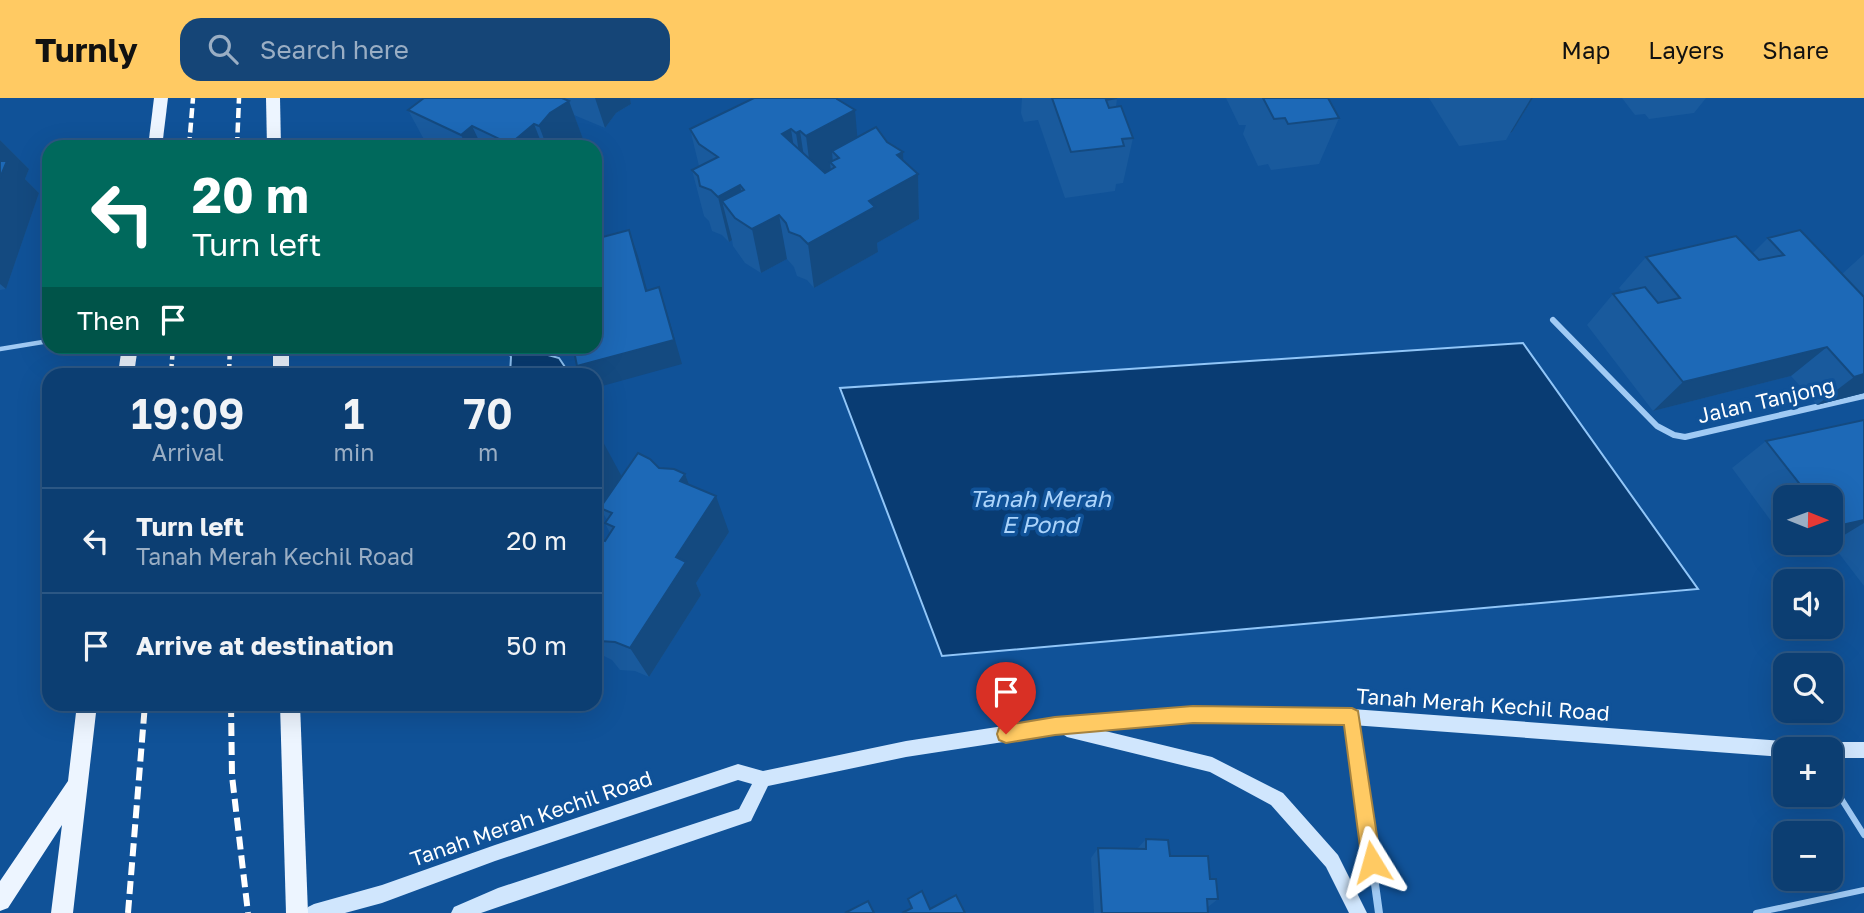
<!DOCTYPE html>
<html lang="en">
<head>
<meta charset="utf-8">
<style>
  :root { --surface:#0c3e72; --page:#154577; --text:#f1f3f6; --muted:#9aaec4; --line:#2c5784; --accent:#ffca63 }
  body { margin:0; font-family:"Golos Text",sans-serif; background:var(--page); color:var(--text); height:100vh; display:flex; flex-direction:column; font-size:26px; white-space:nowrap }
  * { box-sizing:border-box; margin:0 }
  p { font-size:23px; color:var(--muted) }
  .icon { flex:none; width:38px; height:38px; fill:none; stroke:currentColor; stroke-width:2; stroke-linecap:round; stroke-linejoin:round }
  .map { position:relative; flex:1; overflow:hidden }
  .sheet { position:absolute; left:42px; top:270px; width:560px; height:343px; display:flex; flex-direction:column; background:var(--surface); border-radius:21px; box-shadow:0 7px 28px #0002,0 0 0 2px var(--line) }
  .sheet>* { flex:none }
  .guide { position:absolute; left:42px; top:42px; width:560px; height:214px; border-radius:21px; box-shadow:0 7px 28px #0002,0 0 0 2px var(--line); background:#00695c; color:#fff; overflow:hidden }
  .needle { width:46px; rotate:91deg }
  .buttons { position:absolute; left:1773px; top:387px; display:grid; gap:14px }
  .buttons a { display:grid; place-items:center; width:70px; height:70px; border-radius:14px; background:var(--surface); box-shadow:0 7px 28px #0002,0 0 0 2px var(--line); font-size:35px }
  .pin { position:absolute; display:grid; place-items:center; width:60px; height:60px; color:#fff; margin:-72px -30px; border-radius:50% 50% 50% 0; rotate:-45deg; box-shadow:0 0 7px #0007 }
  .pin .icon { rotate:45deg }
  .me { position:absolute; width:77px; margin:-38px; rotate:352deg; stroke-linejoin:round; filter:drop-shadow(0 0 5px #0008) }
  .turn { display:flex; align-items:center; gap:24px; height:147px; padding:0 35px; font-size:32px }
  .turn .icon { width:91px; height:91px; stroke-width:2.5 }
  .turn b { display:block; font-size:49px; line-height:60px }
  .then { display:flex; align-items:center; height:66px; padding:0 35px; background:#0003; gap:14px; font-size:26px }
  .eta { display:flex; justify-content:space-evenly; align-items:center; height:119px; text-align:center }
  .eta b { font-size:42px; font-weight:600; line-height:49px }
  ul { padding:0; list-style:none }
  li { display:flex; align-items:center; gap:21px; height:105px; padding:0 35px; border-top:2px solid var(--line) }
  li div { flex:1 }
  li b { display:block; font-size:26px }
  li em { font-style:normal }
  header { display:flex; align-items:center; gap:42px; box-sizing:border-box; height:98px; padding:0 35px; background:var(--accent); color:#111 }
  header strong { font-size:33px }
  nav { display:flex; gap:38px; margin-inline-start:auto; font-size:24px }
  .search { width:490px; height:63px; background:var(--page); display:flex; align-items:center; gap:18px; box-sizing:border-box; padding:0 24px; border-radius:21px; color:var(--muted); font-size:26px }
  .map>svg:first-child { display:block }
  .water { fill:#093c73; stroke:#91c6f8; stroke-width:2 }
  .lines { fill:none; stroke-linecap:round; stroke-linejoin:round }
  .lane-far1 { stroke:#a0caf4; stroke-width:4.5 }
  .lane { stroke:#a0caf4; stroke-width:6 }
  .street-far1 { stroke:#a0caf4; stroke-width:6 }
  .street { stroke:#a0caf4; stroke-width:8 }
  .secondary { fill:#d0e6fd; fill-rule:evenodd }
  .primary { fill:#edf5ff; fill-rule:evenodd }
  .rail-far1 { stroke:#fff; stroke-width:4.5; stroke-dasharray:10 4.5; stroke-linecap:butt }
  .rail { stroke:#fff; stroke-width:6; stroke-dasharray:13 6; stroke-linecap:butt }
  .wall { fill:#195a9d }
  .shaded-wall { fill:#144a80 }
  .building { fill:#1d69b7; stroke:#144a80; stroke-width:2 }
  .route { fill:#ffca63; stroke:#a68340; stroke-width:2 }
  .labels { text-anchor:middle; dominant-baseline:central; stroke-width:7; stroke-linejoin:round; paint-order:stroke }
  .street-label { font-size:21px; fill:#fff; stroke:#105298 }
  .water-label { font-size:23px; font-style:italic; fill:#acd4fb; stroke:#105298 }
</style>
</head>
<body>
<header>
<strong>Turnly</strong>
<div class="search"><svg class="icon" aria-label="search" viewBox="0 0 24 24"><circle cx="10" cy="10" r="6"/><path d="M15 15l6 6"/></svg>Search here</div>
<nav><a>Map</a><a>Layers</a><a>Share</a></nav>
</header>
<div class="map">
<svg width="1864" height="815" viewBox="0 0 1864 815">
  <rect width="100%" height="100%" fill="#105298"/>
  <g class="water">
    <path d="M 1523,245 L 1698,491 L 942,558 L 840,290 Z"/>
    <path d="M 506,249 L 540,249 L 544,256 L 559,260 L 565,269 L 565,276 L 510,276 L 511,259 Z"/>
  </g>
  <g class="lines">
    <path class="lane-far1" d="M 0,251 L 49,243"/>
    <g class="lane">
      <path d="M 1830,683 L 1864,737"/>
      <path d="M 1756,815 L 1864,792"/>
    </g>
    <path class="street-far1" d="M 1553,222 L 1657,328 L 1674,337 L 1685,339 L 1864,298"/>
    <path class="street" d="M 1352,620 L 1379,815"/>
    <g class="secondary">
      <path d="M 1193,608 L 1352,611 L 1785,643 L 1791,645 L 1793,651 L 1785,651 L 1785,659 L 1352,627 L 1193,624 L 1101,632 L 1212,659 L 1283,695 L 1338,757 L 1367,815 L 1349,815 L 1326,769 L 1271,707 L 1210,674 L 1067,639 L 1061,635 L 906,659 L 768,688 L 751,723 L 481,815 L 451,815 L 454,809 L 498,790 L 739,711 L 752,686 L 738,682 L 495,763 L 382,805 L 345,815 L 305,815 L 308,809 L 314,806 L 382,787 L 495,747 L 738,666 L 763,673 L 906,643 L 1055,620 Z"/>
      <path d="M 1830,644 L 1864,644 L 1864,660 L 1830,660 L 1830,651 L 1822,651 L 1824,646 Z"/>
    </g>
    <g class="primary">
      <path d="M 154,0 L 168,0 L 162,49 L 148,49 Z"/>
      <path d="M 266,0 L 280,0 L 281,49 L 267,49 Z"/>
      <path d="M 122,248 L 138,248 L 134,276 L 118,276 Z"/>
      <rect x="273" y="248" width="16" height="28"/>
      <path d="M 77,606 L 97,606 L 73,815 L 51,815 L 62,727 L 8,810 L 0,813 L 0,783 L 68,683 Z"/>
      <path d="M 280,606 L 300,606 L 308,815 L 286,815 Z"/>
    </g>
    <g class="rail-far1">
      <path d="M 189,49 L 193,0"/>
      <path d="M 237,49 L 239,0"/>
      <path d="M 171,276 L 173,248"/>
      <path d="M 229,276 L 230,248"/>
    </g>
    <g class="rail">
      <path d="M 231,606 L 232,678 L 248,815"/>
      <path d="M 128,815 L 145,606"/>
    </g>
  </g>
  <g class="wall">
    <path d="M 424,0 L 630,0 L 631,6 L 616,15 L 605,30 L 574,17 L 586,49 L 428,49 L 408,12 Z"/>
    <path d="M 754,0 L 857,39 L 887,44 L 903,54 L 903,62 L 918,76 L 919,121 L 877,145 L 878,154 L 814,190 L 807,182 L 797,178 L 794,169 L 787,161 L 761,175 L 745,165 L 733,148 L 732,142 L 729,144 L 722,137 L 712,133 L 709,123 L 704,118 L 692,72 L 699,68 L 690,31 Z"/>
    <path d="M 1022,0 L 1117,0 L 1116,9 L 1133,40 L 1123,85 L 1116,86 L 1115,93 L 1065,100 L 1038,22 L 1024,24 L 1021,15 Z"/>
    <path d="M 1226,0 L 1328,0 L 1339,20 L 1319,66 L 1271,72 L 1268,66 L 1258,68 L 1243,36 L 1246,27 L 1239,27 Z"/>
    <path d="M 1429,0 L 1533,0 L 1512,34 L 1510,35 L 1506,42 L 1459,48 Z"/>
    <path d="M 1622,0 L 1706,0 L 1694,15 L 1649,21 L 1645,16 L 1635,17 Z"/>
    <path d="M 0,42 L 29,71 L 25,81 L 39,95 L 6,191 L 0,192 Z"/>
    <path d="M 1768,140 L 1842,176 L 1864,156 L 1864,295 L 1817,307 L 1791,278 L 1653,313 L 1587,227 L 1613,196 L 1623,194 L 1619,190 L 1646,159 L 1752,156 Z"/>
    <path d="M 1864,322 L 1864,488 L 1831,445 L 1794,454 L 1787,444 L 1830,444 L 1830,399 L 1785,399 L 1785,442 L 1732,370 L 1766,343 Z"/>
    <path d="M 659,370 L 685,376 L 689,386 L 729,434 L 696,485 L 701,497 L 649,579 L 635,573 L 620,572 L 612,562 L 598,555 L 595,559 L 595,439 L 605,443 L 610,435 L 605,425 L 607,422 L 600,410 L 602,407 L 595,417 L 621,379 Z"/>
    <path d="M 1146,741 L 1170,758 L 1210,781 L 1218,801 L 1208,809 L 1208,815 L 1094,815 L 1091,760 L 1098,750 L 1137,751 Z"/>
  </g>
  <g class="shaded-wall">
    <path d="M 595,0 L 630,0 L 631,6 L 616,15 L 605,30 Z"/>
    <path d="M 1531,0 L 1533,0 L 1512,34 L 1510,35 Z"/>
    <path d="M 569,3 L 586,49 L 547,49 L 539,28 L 550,15 Z"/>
    <path d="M 855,12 L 859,58 L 839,60 L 832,53 L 833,67 L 830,64 L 831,74 L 812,84 L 806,38 Z"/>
    <path d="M 534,26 L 543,49 L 512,49 L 510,46 Z"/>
    <path d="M 472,28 L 482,49 L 467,49 L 461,37 Z"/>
    <path d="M 791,31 L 798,77 L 782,36 Z"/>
    <path d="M 800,33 L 807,79 L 803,81 L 796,35 Z"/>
    <path d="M 0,42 L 29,71 L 25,81 L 39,95 L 6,191 L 0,186 Z"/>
    <path d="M 903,54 L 904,84 L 918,76 L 919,121 L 877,145 L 878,154 L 814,190 L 808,146 L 897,57 Z"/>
    <path d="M 740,87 L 749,130 L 722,103 L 732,142 L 729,144 L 718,99 Z"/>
    <path d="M 779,117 L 787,161 L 761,175 L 752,131 Z"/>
    <path d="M 629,132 L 638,158 L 654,218 L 646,193 Z"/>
    <path d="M 659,189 L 667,214 L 682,266 L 595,290 L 595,276 L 582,276 L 577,268 Z"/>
    <path d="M 1827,249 L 1791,278 L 1653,313 L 1683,284 Z"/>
    <path d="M 1864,276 L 1864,295 L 1817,307 L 1854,279 Z"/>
    <path d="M 602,342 L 622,379 L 595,417 L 595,352 Z"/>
    <path d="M 685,376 L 699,412 L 680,383 Z"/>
    <path d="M 716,398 L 729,434 L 696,485 L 701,497 L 649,579 L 630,550 L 676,459 Z"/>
    <path d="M 1864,422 L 1864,425 L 1831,445 L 1794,454 L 1809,444 L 1830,444 L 1830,431 L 1833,429 Z"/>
  </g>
  <g class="building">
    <path d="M 424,0 L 562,0 L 569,3 L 550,15 L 539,28 L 534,26 L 510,46 L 472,28 L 461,37 L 408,12 Z"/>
    <path d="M 754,0 L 837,0 L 837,1 L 855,12 L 806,38 L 800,33 L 796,35 L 791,31 L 782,36 L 825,75 L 835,69 L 830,64 L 839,60 L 832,53 L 876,29 L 887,44 L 903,54 L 897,57 L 918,76 L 869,103 L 875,109 L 808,146 L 800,138 L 789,134 L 786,125 L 779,117 L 752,131 L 735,120 L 722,103 L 744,92 L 740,87 L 718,99 L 711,92 L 700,88 L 698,78 L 692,72 L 718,59 L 699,46 L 690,31 Z"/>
    <path d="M 1052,0 L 1117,0 L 1106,2 L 1109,10 L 1121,8 L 1133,40 L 1122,41 L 1124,48 L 1071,54 Z"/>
    <path d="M 1263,0 L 1328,0 L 1339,20 L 1288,26 L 1285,20 L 1274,21 Z"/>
    <path d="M 0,63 L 7,63 L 0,80 Z"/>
    <path d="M 629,132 L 646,193 L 659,189 L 674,242 L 577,268 L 573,248 L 595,248 L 595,141 Z"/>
    <path d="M 1800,132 L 1864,199 L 1864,276 L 1854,279 L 1827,249 L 1683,284 L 1613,196 L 1645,189 L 1658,205 L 1680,200 L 1646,159 L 1736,138 L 1759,162 L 1784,157 L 1768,140 Z"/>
    <path d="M 1864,322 L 1864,422 L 1833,429 L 1830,426 L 1830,399 L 1810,399 L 1766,343 Z"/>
    <path d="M 595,339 L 602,342 L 595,352 Z"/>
    <path d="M 638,355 L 650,361 L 659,370 L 674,371 L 685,376 L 680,383 L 716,398 L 676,459 L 686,464 L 630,550 L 615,544 L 599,543 L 595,538 L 595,439 L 605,443 L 614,429 L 605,425 L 612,415 L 600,410 Z"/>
    <path d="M 1146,741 L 1168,742 L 1170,758 L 1208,758 L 1210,781 L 1216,781 L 1218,801 L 1207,801 L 1208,815 L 1102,815 L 1098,750 L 1146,751 Z"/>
    <path d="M 922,793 L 930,811 L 956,797 L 965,815 L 902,815 L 912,810 L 908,801 Z"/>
    <path d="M 868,803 L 874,815 L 845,815 Z"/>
  </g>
  <path class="route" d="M 1193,608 L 1352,610 L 1358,613 L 1381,764 L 1378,771 L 1372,774 L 1365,771 L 1362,764 L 1344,627 L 1193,625 L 1055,637 L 1006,645 L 999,642 L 997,636 L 999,630 L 1006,627 L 1055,619 Z"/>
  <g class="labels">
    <g class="street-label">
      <text transform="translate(1766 302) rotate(-13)">Jalan Tanjong</text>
      <text transform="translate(1483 606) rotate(4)">Tanah Merah Kechil Road</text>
      <text transform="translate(531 720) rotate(-19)">Tanah Merah Kechil Road</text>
    </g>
    <g class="water-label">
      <text x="1040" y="400">Tanah Merah<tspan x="1040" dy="26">E Pond</tspan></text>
    </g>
  </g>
</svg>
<div class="buttons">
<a><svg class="needle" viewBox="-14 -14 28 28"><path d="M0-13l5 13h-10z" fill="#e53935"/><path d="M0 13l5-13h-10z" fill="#9aaec4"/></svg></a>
<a><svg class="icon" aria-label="sound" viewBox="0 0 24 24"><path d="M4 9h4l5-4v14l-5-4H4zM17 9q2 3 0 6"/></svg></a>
<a><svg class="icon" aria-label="search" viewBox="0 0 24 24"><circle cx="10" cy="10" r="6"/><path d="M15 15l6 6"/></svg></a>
<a>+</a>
<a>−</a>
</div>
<div class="pin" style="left:1006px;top:636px;background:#d93025"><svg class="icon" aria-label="arrive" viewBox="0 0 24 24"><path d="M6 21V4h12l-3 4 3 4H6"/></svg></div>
<svg class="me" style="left:1372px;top:764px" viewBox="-20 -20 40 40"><path d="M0-17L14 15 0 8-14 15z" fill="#ffca63" stroke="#fff" stroke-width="4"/></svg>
<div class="guide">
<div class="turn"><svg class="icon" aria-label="left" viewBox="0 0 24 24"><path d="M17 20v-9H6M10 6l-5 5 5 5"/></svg><div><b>20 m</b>Turn left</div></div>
<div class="then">Then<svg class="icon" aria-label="arrive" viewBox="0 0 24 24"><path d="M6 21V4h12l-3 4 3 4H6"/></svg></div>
</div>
<section class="sheet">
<div class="eta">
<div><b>19:09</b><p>Arrival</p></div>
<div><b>1</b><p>min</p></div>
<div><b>70</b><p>m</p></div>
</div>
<ul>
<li><svg class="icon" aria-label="left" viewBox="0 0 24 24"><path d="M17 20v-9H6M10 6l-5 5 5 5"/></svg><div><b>Turn left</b><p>Tanah Merah Kechil Road</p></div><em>20 m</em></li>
<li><svg class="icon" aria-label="arrive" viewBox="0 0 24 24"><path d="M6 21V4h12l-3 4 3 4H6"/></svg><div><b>Arrive at destination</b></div><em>50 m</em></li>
</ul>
</section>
</div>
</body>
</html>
